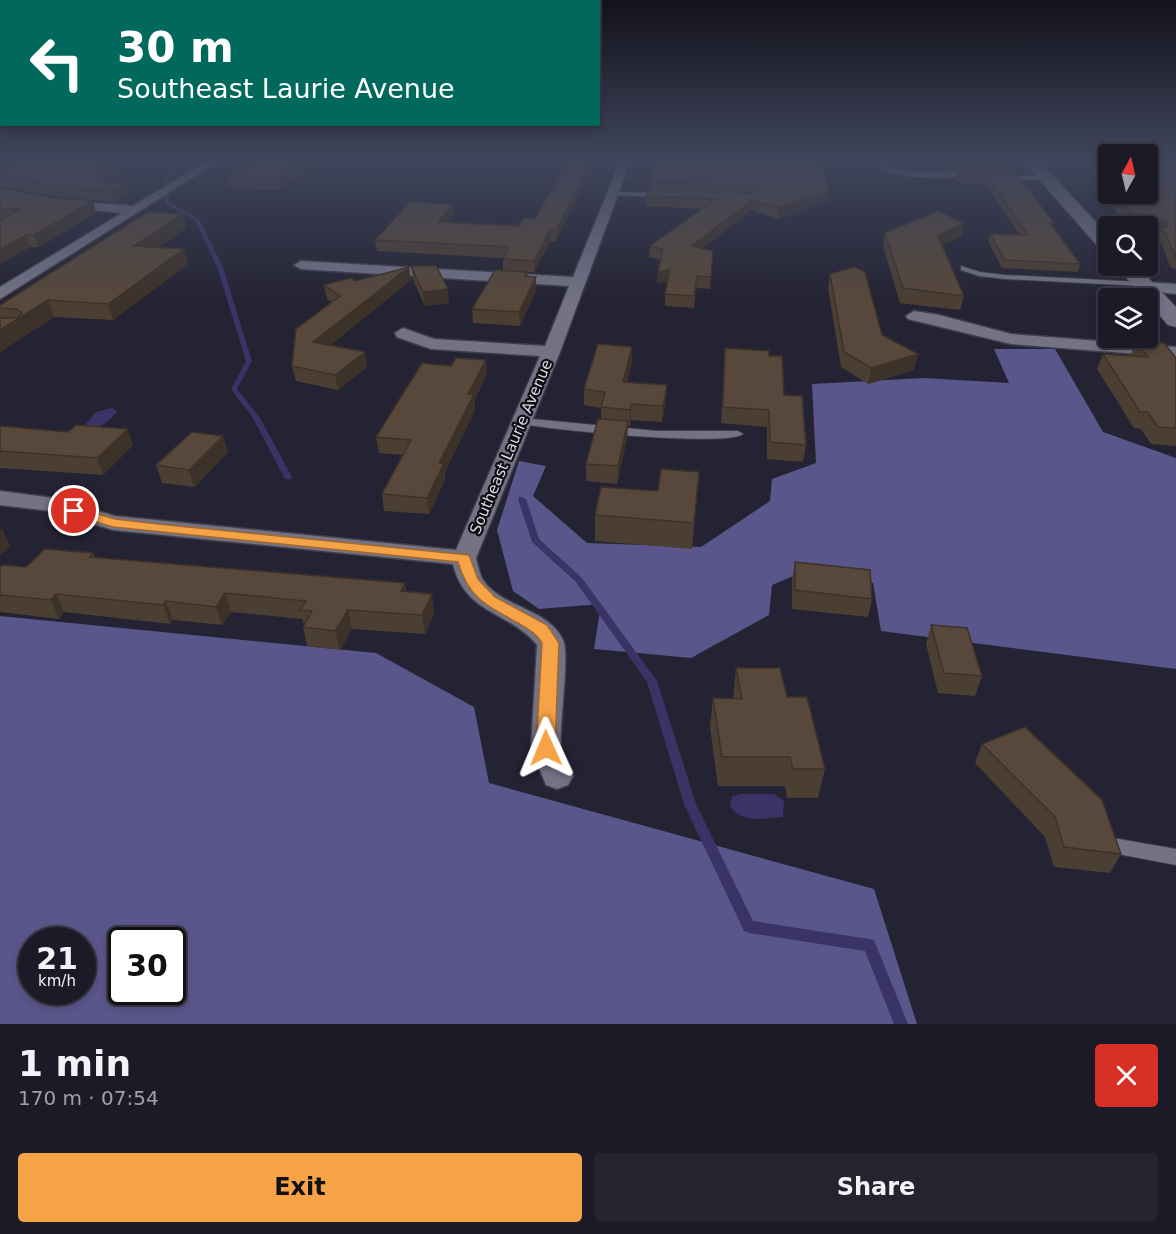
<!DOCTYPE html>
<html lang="en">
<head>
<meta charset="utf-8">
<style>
  :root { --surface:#1b1a26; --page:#24232e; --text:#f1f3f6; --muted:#a0a1a7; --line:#393843; --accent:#f6a247 }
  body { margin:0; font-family:"DejaVu Sans",sans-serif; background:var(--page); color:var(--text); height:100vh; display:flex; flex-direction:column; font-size:22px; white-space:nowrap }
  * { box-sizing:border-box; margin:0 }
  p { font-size:20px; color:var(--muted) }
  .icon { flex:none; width:33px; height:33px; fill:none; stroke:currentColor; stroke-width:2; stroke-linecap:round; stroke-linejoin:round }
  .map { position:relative; height:1024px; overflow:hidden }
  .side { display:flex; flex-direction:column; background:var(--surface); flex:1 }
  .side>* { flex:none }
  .guide { position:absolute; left:0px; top:0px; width:600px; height:126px; box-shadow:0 3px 9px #0003,0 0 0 2px var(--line); background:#00695c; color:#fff; overflow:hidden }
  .needle { width:39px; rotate:8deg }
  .fabs { position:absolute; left:1098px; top:144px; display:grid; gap:12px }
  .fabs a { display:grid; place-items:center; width:60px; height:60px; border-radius:6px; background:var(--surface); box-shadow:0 3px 9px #0003,0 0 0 2px var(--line); font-size:30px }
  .speed { position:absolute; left:18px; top:927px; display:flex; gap:12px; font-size:30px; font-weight:700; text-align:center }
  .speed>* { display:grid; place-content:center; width:78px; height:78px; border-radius:50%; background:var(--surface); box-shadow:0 3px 9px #0003,0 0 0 2px var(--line); line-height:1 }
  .speed small { font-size:15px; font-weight:400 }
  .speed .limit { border:3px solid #111; border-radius:9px; background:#fff; color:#111 }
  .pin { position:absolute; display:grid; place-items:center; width:51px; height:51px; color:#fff; margin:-26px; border:3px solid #fff; border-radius:50%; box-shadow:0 2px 6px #0007 }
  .me { position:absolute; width:66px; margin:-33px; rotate:359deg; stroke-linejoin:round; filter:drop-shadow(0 0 4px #0008) }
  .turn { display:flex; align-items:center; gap:21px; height:126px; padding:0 18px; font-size:27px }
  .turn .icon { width:78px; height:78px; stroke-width:2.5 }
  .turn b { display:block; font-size:42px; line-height:51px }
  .round { display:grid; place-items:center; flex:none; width:63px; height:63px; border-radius:6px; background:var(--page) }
  .summary { display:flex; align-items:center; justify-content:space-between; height:102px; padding:0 18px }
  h1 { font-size:36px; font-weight:700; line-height:45px }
  .button { display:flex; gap:12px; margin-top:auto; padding:12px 18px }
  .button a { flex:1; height:69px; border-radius:6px; background:var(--accent); color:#111; font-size:24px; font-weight:700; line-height:69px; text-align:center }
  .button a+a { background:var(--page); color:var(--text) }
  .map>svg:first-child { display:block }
  .forest { fill:#5a558a; fill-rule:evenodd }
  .water { fill:#3a3466 }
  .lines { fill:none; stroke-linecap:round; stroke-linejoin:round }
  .stream { fill:#3a3466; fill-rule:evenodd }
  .lane-casing { stroke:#3f3e4b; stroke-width:2 }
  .street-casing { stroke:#3f3e4b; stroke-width:3 }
  .secondary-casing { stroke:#3f3e4b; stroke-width:2 }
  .lane { fill:#747386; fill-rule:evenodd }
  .street { fill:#747386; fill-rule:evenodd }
  .secondary { fill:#747386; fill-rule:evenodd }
  .wall { fill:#4b3e33 }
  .shaded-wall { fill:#3d3229 }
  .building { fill:#57483b; stroke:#3d3229; stroke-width:1.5 }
  .route { fill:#f6a247; stroke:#a0692e; stroke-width:1.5 }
  .labels { text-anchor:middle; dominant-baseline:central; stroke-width:4.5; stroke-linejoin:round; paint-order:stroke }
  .street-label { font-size:15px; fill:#dcdbe6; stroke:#0e0d14 }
</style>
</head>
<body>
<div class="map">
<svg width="1176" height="1024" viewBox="0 0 1176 1024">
  <rect width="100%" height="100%" fill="#242333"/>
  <g class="forest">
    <path d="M 994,349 L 1055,349 L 1103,432 L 1176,458 L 1176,669 L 881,631 L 873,583 L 798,574 L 772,585 L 769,615 L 691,658 L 594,649 L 601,604 L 539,609 L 513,591 L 497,530 L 519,461 L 546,466 L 533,496 L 587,543 L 701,547 L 770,501 L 772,479 L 816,463 L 812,384 L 924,378 L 1009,383 Z"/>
    <path d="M 0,616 L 376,653 L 474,707 L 489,783 L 874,889 L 917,1024 L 0,1024 ZM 32,940 L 82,940 L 82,992 L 32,992 ZM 122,940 L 172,940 L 172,992 L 122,992 Z"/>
  </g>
  <g class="water">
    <path d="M 112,408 L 117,411 C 109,422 98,431 85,425 L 96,412 Z"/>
    <path d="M 741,794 L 774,794 L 784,801 L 783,817 C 764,818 741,824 730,806 L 732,796 Z"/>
  </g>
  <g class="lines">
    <g class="stream">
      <path d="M 143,159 L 149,159 L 172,164 L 168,186 L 164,185 L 169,166 Z"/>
      <path d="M 165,195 L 169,196 L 169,202 L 199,219 L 223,267 L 252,361 L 237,389 L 260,418 L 292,477 L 291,479 L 285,479 L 284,477 L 253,418 L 231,389 L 246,361 L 217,267 L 195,220 L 165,204 Z"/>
      <path d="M 519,497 L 522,497 L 526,499 L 539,539 L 582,578 L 657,681 L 696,804 L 753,921 L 869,939 L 874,940 L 908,1024 L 894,1024 L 865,951 L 749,933 L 744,931 L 684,804 L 647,682 L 576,582 L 532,542 L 518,499 Z"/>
    </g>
    <g class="lane-casing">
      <g id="lane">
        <path d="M 880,165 L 910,172 L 973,173 L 976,175 L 973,177 C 943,177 906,181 878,168 Z"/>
        <path d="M 1003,176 L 1046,176 L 1049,178 L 1046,180 L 1005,179 Z"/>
        <path d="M 611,192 L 662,193 L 665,195 L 662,197 L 613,195 L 611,194 Z"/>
        <path d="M 1158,232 L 1161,232 L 1161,236 L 1148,237 L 1148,233 Z"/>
        <path d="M 961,266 L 980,272 L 1005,275 L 1143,282 L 1147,284 L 1143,286 L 1005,279 L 979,276 L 961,270 Z"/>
        <path d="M 522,418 L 657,431 L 738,431 L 743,434 C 727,447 547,430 518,423 L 517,421 Z"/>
        <path d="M 1113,838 L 1176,849 L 1176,865 L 1107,852 L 1104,846 L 1107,840 Z"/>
      </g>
    </g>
    <g class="street-casing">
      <g id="street">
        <path d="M 210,159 L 222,159 L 0,299 L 0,287 L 122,213 L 63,207 L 59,206 L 59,200 L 133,206 Z"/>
        <path d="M 621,159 L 631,159 L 560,352 L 476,558 C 478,565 479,573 483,580 C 502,608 548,608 563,640 C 570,655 559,724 561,746 C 562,756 569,767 573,776 L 568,785 L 557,789 L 546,785 L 531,748 L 537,645 C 511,612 464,614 453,564 L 113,530 L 51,511 L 0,505 L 0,491 L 54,498 L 115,516 L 456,550 L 540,356 L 431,349 L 397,337 L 395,333 L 403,328 L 434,339 L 545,346 L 569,286 L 301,269 L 294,265 L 301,261 L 573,277 Z"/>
        <path d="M 1145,282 L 1176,284 L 1176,294 L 1140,290 L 1137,287 Z"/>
        <path d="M 914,311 L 939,315 L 1011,334 L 1176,347 L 1176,357 L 1011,344 L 908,319 L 906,316 Z"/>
      </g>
    </g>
    <g class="secondary-casing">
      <g id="secondary">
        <path d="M 1021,159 L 1037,159 L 1108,235 L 1108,252 L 1101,250 Z"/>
        <path d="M 1116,266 L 1137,266 L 1176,307 L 1176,327 L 1168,325 L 1148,302 L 1148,298 L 1144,298 Z"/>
      </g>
    </g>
    <use href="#lane" class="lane"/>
    <use href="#street" class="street"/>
    <use href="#secondary" class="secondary"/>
  </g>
  <g class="wall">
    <path d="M 0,159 L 117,170 L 120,181 L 115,183 L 126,184 L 129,194 L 115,202 L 59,197 L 0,186 Z"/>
    <path d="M 322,159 L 278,190 L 231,188 L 229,178 Z"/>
    <path d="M 657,159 L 829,191 L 827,201 L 778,219 L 751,210 L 702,249 L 713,251 L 710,289 L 696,288 L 694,308 L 665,306 L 665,294 L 668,282 L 657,283 L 658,272 L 660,260 L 649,257 L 650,246 L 703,209 L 645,206 L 646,196 L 650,189 L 650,182 Z"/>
    <path d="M 941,159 L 1007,159 L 1011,164 L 1009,172 L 949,170 Z"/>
    <path d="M 1093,159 L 1108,159 L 1108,194 L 1148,194 L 1176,159 L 1176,269 L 1171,268 L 1162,245 L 1156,239 L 1159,231 L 1148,226 L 1139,226 L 1138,225 L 1129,225 L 1094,188 L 1097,179 L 1092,175 L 1095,165 L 1099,165 Z"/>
    <path d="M 568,160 L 556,241 L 550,241 L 534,272 L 527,272 L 528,276 L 536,277 L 536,291 L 520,326 L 473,323 L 472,309 L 503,270 L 503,258 L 377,251 L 375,240 L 453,204 L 454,215 L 448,222 L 519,226 L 535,219 Z"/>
    <path d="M 957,172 L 1017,174 L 1053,222 L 1052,225 L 1080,264 L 1078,272 L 1002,268 L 988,241 L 990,234 L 1020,235 L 985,184 L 959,183 L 955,179 Z"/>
    <path d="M 0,188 L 96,213 L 38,247 L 30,247 L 0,264 Z"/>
    <path d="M 964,223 L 961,236 L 942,245 L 964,296 L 960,310 L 900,303 L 883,246 L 885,233 Z"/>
    <path d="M 186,228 L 158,247 L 184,249 L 188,264 L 113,320 L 54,317 L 0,352 L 0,305 Z"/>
    <path d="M 411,266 L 449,303 L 425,306 L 413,280 Z"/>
    <path d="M 409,267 L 411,280 L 330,345 L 367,367 L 338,390 L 296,381 L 292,366 L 331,302 L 327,299 L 324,285 L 356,281 Z"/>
    <path d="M 830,274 L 882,335 L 914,370 L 868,384 L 841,367 L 828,288 Z"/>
    <path d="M 1105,299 L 1108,299 L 1108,325 L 1100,314 Z"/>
    <path d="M 1148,319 L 1151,322 L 1150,325 L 1152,327 L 1146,341 L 1176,358 L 1176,446 L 1151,444 L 1141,429 L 1134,428 L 1097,369 L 1103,354 L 1130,356 L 1136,342 L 1119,340 L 1117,338 L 1148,338 Z"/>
    <path d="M 725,348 L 769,356 L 784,395 L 806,445 L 803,462 L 767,459 L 767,427 L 721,423 Z"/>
    <path d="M 632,362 L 627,383 L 666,401 L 662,422 L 631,420 L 630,426 L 628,426 L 627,438 L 617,484 L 586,481 L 586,464 L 601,419 L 601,408 L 584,405 L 584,389 Z"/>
    <path d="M 487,374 L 475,399 L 475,410 L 445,472 L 445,480 L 429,514 L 384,511 L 382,494 L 403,455 L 379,453 L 376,437 Z"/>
    <path d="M 0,426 L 133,445 L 103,475 L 0,468 Z"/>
    <path d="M 228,452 L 194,487 L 162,483 L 156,465 Z"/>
    <path d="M 699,472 L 692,549 L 595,541 L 595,515 L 658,491 Z"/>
    <path d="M 93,553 L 95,557 L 406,592 L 434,613 L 425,634 L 352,629 L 340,650 L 307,646 L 303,627 L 304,625 L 302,619 L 231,612 L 222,625 L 173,620 L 170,624 L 64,612 L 59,619 L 0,612 L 0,567 L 26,567 Z"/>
    <path d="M 795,562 L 872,599 L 868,617 L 792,609 L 792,580 Z"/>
    <path d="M 931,625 L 982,676 L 975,696 L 938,693 L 926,644 Z"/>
    <path d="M 736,668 L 787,697 L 825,769 L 818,798 L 787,798 L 785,786 L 718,786 L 710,727 L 713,698 L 733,698 Z"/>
    <path d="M 982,744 L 1121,854 L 1110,873 L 1054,867 L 1045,837 L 975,763 Z"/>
  </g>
  <g class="shaded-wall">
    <path d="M 114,159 L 135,159 L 96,179 L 93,169 Z"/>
    <path d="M 306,159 L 322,159 L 278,190 L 276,180 Z"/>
    <path d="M 592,159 L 597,159 L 556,241 L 556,230 Z"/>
    <path d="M 117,170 L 120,181 L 101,191 L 95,182 Z"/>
    <path d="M 126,184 L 129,194 L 115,202 L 112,192 Z"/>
    <path d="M 829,191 L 827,201 L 778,219 L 779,208 Z"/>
    <path d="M 752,200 L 751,210 L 691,257 L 692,246 Z"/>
    <path d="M 93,201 L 96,213 L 38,247 L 34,235 Z"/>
    <path d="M 453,204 L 454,215 L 439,233 L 438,222 Z"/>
    <path d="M 183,214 L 186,228 L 139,261 L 134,246 Z"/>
    <path d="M 1167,220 L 1163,230 L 1160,228 L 1159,231 L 1148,232 L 1148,226 L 1146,226 L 1148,221 Z"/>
    <path d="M 964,223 L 961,236 L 935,249 L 938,236 Z"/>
    <path d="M 550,230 L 550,241 L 534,272 L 534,261 Z"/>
    <path d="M 26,235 L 30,247 L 0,264 L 0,249 Z"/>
    <path d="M 184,249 L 188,264 L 113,320 L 108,304 Z"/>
    <path d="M 409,267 L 411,280 L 316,357 L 313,342 Z"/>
    <path d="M 670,270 L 670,282 L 657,283 L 658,272 Z"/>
    <path d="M 536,277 L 536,291 L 520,326 L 519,312 Z"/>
    <path d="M 448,289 L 449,303 L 425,306 L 423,292 Z"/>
    <path d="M 48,300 L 54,317 L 0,352 L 0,330 Z"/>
    <path d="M 632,347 L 632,362 L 623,398 L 623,382 Z"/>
    <path d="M 365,352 L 367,367 L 338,390 L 335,375 Z"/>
    <path d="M 918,354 L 914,370 L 868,384 L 871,368 Z"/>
    <path d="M 486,360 L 487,374 L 475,399 L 475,410 L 445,472 L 445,480 L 429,514 L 427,498 L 439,463 L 468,394 Z"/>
    <path d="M 667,385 L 666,401 L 662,422 L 663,406 Z"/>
    <path d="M 631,404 L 631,420 L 630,426 L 630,410 Z"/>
    <path d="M 628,421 L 627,438 L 617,484 L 618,466 Z"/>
    <path d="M 128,429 L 133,445 L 103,475 L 97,458 Z"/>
    <path d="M 223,436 L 228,452 L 194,487 L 189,470 Z"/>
    <path d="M 2,528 L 10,546 L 0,556 L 0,530 Z"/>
    <path d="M 405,583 L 408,602 L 401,591 Z"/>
    <path d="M 225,593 L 231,612 L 222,625 L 216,607 Z"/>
    <path d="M 56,594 L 64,612 L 59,619 L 51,600 Z"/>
    <path d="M 432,594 L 434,613 L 425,634 L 422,615 Z"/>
    <path d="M 166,601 L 173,620 L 170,624 L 163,605 Z"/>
    <path d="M 348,610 L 352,629 L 340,650 L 335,631 Z"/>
  </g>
  <g class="building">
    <path d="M 0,159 L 114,159 L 93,169 L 117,170 L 95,182 L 126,184 L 112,192 L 56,186 L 0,177 L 0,174 L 16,167 L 0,165 Z"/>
    <path d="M 258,159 L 306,159 L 276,180 L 229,178 Z"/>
    <path d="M 569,159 L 592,159 L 556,230 L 550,230 L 534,261 L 503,259 L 509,247 L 375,240 L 410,202 L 453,204 L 438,222 L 519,226 L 523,218 L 535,219 Z"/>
    <path d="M 657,159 L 822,159 L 829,191 L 779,208 L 752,200 L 692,246 L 713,251 L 711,277 L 697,276 L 694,296 L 665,294 L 670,270 L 658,272 L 663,249 L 650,246 L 716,199 L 646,196 L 648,189 L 754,193 L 759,190 L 754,185 L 650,182 Z"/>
    <path d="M 949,159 L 1007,159 L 1011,164 L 951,161 Z"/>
    <path d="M 1148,159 L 1176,159 L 1176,257 L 1175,256 L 1166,234 L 1160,228 L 1167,226 L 1167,220 L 1148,221 L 1142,214 L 1133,214 L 1112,194 L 1148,194 Z"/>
    <path d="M 1095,165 L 1108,165 L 1108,178 Z"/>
    <path d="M 957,172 L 1017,174 L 1053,222 L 1049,222 L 1080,264 L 1005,260 L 990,234 L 1028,235 L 987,177 L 960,176 Z"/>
    <path d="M 1097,178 L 1108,178 L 1108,189 Z"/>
    <path d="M 0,188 L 55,198 L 93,201 L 34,235 L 26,235 L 0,249 L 0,220 L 21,209 L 0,208 Z"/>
    <path d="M 938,211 L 964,223 L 938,236 L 964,296 L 903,288 L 885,233 Z"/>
    <path d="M 148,212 L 183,214 L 134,246 L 184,249 L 108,304 L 48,300 L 0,330 L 0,318 L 17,318 L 22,313 L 17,309 L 0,308 L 0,305 Z"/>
    <path d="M 411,266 L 436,266 L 448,289 L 423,292 Z"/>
    <path d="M 409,267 L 313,342 L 365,352 L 335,375 L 292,366 L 296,329 L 340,296 L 324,285 L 351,278 L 356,281 Z"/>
    <path d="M 855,267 L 865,272 L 882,335 L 918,354 L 871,368 L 844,352 L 830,274 Z"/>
    <path d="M 495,270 L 527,272 L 525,276 L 536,277 L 519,312 L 472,309 Z"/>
    <path d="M 1123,292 L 1129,298 L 1114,298 Z"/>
    <path d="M 1136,341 L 1164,343 L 1176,358 L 1176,428 L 1158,427 L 1148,412 L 1140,412 L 1103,354 L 1148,357 Z"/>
    <path d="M 598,344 L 632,347 L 623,382 L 667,385 L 663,406 L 631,404 L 630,410 L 601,407 L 605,392 L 584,389 Z"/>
    <path d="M 725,348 L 769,351 L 769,356 L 782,356 L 784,395 L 802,396 L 806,445 L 770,442 L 769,410 L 723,407 Z"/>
    <path d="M 456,358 L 486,360 L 468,394 L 474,394 L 439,463 L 444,463 L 427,498 L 382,494 L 411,440 L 376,437 L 422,363 L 451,366 Z"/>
    <path d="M 598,419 L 628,421 L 618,466 L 586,464 Z"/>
    <path d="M 76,425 L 128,429 L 97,458 L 0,451 L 0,426 L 68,432 Z"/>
    <path d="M 192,432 L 223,436 L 189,470 L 156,465 Z"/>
    <path d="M 661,469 L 699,472 L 694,523 L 595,515 L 601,487 L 658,491 Z"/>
    <path d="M 45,549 L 93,553 L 90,557 L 405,583 L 401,591 L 432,594 L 422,615 L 348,610 L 335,631 L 303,627 L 312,611 L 300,610 L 306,601 L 225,593 L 216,607 L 166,601 L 163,605 L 56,594 L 51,600 L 0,595 L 0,567 L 2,565 L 26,567 Z"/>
    <path d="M 795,562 L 870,570 L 872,599 L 795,590 Z"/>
    <path d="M 931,625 L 967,628 L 982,676 L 944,673 Z"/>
    <path d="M 736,668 L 780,668 L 787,697 L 807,697 L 825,769 L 793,769 L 790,757 L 722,757 L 713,698 L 742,699 Z"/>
    <path d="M 1025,727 L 1102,800 L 1121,854 L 1064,847 L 1055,817 L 982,744 Z"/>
  </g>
  <linearGradient id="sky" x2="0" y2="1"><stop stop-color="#14131c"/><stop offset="0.53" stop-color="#3f455b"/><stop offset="1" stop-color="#3f455b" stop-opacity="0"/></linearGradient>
  <rect width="1176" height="302" fill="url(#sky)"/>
  <path class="route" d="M 74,507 L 115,519 L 158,524 L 469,555 L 478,579 L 495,597 L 547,625 L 559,643 L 555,748 L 552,753 L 546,755 L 539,753 L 536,748 L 542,643 C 536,633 528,629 518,623 C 487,606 468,598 458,562 L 113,527 L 69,514 L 67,511 Z"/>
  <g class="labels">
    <g class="street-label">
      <text transform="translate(511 447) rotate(-67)">Southeast Laurie Avenue</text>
    </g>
  </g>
</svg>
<div class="fabs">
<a><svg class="needle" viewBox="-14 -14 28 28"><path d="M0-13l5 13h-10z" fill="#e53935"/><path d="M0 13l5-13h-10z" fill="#a0a1a7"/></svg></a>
<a><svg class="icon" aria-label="search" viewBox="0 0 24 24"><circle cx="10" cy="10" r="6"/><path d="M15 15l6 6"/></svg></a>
<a><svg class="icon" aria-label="layers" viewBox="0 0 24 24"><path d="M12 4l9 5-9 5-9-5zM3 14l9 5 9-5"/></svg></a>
</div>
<div class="speed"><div>21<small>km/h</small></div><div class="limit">30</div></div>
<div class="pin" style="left:74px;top:511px;background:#d93025"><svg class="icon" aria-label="arrive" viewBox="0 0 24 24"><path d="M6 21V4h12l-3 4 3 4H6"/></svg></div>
<svg class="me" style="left:546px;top:748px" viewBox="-20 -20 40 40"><path d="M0-17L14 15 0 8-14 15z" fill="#f6a247" stroke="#fff" stroke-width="4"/></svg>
<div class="guide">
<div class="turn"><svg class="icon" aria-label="left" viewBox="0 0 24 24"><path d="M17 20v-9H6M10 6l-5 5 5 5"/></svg><div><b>30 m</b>Southeast Laurie Avenue</div></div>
</div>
</div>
<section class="side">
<div class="summary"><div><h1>1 min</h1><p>170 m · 07:54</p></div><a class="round" style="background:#d93025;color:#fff"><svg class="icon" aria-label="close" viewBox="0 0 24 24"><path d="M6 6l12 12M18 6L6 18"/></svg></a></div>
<div class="button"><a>Exit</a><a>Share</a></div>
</section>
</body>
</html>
